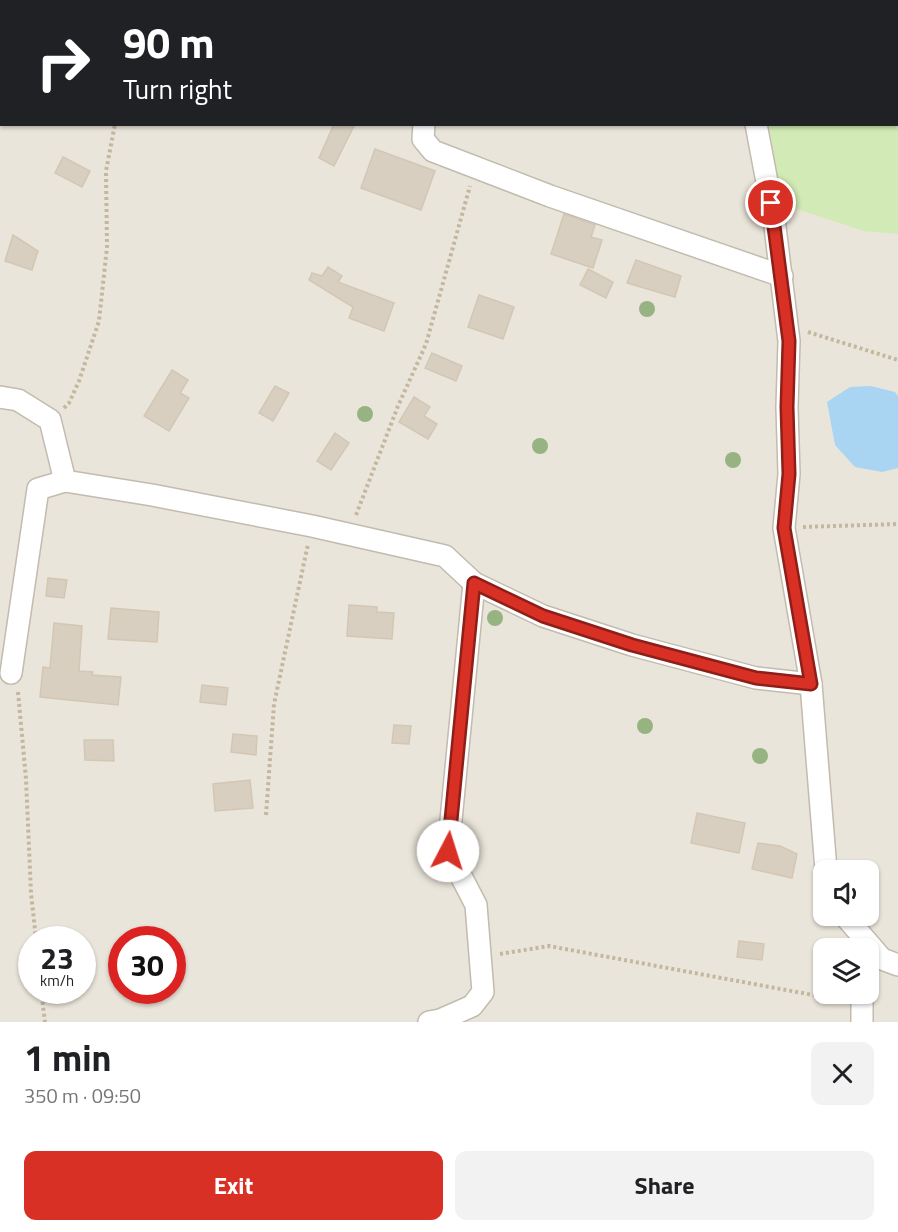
<!DOCTYPE html>
<html lang="en">
<head>
<meta charset="utf-8">
<style>
  :root { --surface:#fff; --page:#f2f2f2; --text:#202124; --muted:#757577; --accent:#d93025 }
  body { margin:0; font-family:"Titillium Web",sans-serif; background:var(--page); color:var(--text); height:100vh; display:flex; flex-direction:column; font-size:22px; white-space:nowrap }
  * { box-sizing:border-box; margin:0 }
  p { font-size:20px; color:var(--muted) }
  .icon { flex:none; width:33px; height:33px; fill:none; stroke:currentColor; stroke-width:2; stroke-linecap:round; stroke-linejoin:round }
  .map { position:relative; height:1022px; overflow:hidden }
  .side { display:flex; flex-direction:column; background:var(--surface); flex:1 }
  .side>* { flex:none }
  .hud { position:absolute; left:0px; top:0px; width:898px; height:126px; box-shadow:0 2px 4px #0004; background:#202124; color:#fff; overflow:hidden }
  .controls { position:absolute; left:813px; top:860px; display:grid; gap:12px }
  .controls a { display:grid; place-items:center; width:66px; height:66px; border-radius:12px; background:var(--surface); box-shadow:0 2px 4px #0004; font-size:30px }
  .speed { position:absolute; left:18px; top:926px; display:flex; gap:12px; font-size:30px; font-weight:700; text-align:center }
  .speed>* { display:grid; place-content:center; width:78px; height:78px; border-radius:50%; background:var(--surface); box-shadow:0 2px 4px #0004; line-height:1 }
  .speed small { font-size:15px; font-weight:400 }
  .speed .limit { border:9px solid #d22; background:#fff; color:#111 }
  .pin { position:absolute; display:grid; place-items:center; width:51px; height:51px; color:#fff; margin:-26px; border:3px solid #fff; border-radius:50%; box-shadow:0 2px 6px #0007 }
  .me { position:absolute; width:66px; margin:-33px; rotate:5deg; stroke-linejoin:round; filter:drop-shadow(0 0 4px #0008) }
  .turn { display:flex; align-items:center; gap:21px; height:126px; padding:0 24px; font-size:27px }
  .turn .icon { width:78px; height:78px; stroke-width:2.5 }
  .turn b { display:block; font-size:42px; line-height:51px }
  .round { display:grid; place-items:center; flex:none; width:63px; height:63px; border-radius:12px; background:var(--page) }
  .summary { display:flex; align-items:center; justify-content:space-between; height:102px; padding:0 24px }
  h1 { font-size:36px; font-weight:700; line-height:45px }
  .button { display:flex; gap:12px; margin-top:auto; padding:12px 24px }
  .button a { flex:1; height:69px; border-radius:12px; background:var(--accent); color:#fff; font-size:24px; font-weight:700; line-height:69px; text-align:center }
  .button a+a { background:var(--page); color:var(--text) }
  .map>svg:first-child { display:block }
  .residential { fill:#eae5da; fill-rule:evenodd }
  .green { fill:#d2eab5 }
  .water { fill:#a9d4f2 }
  .building { fill:#d8cfc1; stroke:#d3c7b4; stroke-width:1.5 }
  .lines { fill:none; stroke-linecap:round; stroke-linejoin:round }
  .minor-casing { stroke:#c2bbae; stroke-width:24 }
  .path { stroke:#c4b79f; stroke-width:4; stroke-dasharray:3 3; stroke-linecap:butt }
  .minor { stroke:#fff; stroke-width:21 }
  .tree { fill:#97b381 }
  .route-casing { stroke:#8d1f18; stroke-width:15 }
  .route { stroke:#d93025; stroke-width:10 }
</style>
</head>
<body>
<div class="map">
<svg width="898" height="1022" viewBox="0 0 898 1022">
  <rect width="100%" height="100%" fill="#f6f3ec"/>
  <path class="residential" d="M 0,0 L 898,0 L 898,1022 L 0,1022 ZM 2,2 L 897,2 L 897,124 L 2,124 ZM 824,870 L 868,870 L 868,915 L 824,915 ZM 32,939 L 82,939 L 82,990 L 32,990 ZM 122,939 L 172,939 L 172,990 L 122,990 ZM 824,948 L 868,948 L 868,993 L 824,993 Z"/>
  <path class="green" d="M 886,124 L 898,127 L 898,234 L 864,231 L 781,204 L 769,125 Z"/>
  <path class="water" d="M 871,386 L 895,392 L 898,396 L 898,468 L 882,472 L 855,467 L 835,445 L 827,402 L 850,387 Z"/>
  <g class="building">
    <path d="M 334,124 L 355,124 L 334,166 L 319,158 Z"/>
    <path d="M 375,149 L 435,171 L 421,210 L 361,188 Z"/>
    <path d="M 63,157 L 90,171 L 82,187 L 55,173 Z"/>
    <path d="M 564,214 L 595,225 L 591,237 L 602,240 L 593,268 L 551,254 Z"/>
    <path d="M 13,235 L 38,251 L 32,270 L 5,261 Z"/>
    <path d="M 636,260 L 681,276 L 675,297 L 627,283 Z"/>
    <path d="M 328,267 L 342,276 L 338,282 L 394,303 L 384,331 L 349,318 L 353,307 L 309,280 L 312,273 L 322,276 Z"/>
    <path d="M 588,269 L 613,282 L 606,298 L 580,285 Z"/>
    <path d="M 479,295 L 514,307 L 503,339 L 468,327 Z"/>
    <path d="M 432,353 L 462,366 L 456,381 L 425,368 Z"/>
    <path d="M 172,370 L 188,380 L 180,393 L 189,398 L 169,431 L 144,416 Z"/>
    <path d="M 275,386 L 289,393 L 273,421 L 259,413 Z"/>
    <path d="M 414,397 L 430,407 L 424,416 L 437,424 L 428,439 L 399,422 Z"/>
    <path d="M 335,433 L 349,443 L 331,470 L 317,461 Z"/>
    <path d="M 48,578 L 67,580 L 64,598 L 46,596 Z"/>
    <path d="M 349,605 L 377,607 L 377,612 L 394,613 L 392,639 L 347,636 Z"/>
    <path d="M 111,608 L 159,612 L 157,642 L 108,639 Z"/>
    <path d="M 54,623 L 82,626 L 79,671 L 93,672 L 92,675 L 121,677 L 118,705 L 40,697 L 43,667 L 50,668 Z"/>
    <path d="M 202,685 L 228,688 L 226,705 L 200,702 Z"/>
    <path d="M 394,725 L 411,726 L 409,744 L 392,743 Z"/>
    <path d="M 233,734 L 257,736 L 256,755 L 231,752 Z"/>
    <path d="M 84,740 L 113,740 L 114,761 L 85,760 Z"/>
    <path d="M 250,780 L 253,808 L 215,811 L 213,784 Z"/>
    <path d="M 697,813 L 745,823 L 739,853 L 691,843 Z"/>
    <path d="M 758,843 L 780,846 L 797,854 L 792,878 L 752,869 Z"/>
    <path d="M 739,941 L 764,944 L 762,960 L 737,957 Z"/>
  </g>
  <g class="lines">
    <g class="minor-casing">
      <g id="minor">
        <path d="M 643,0 L 646,2"/>
        <path d="M 480,2 L 481,0"/>
        <path d="M 743,2 L 743,0"/>
        <path d="M 897,23 L 898,23"/>
        <path d="M 424,124 L 423,139 L 433,151 L 550,196 L 782,276"/>
        <path d="M 756,124 L 774,219 L 789,341 L 787,407 L 789,474 L 784,528 L 811,684 L 826,870"/>
        <path d="M 0,397 L 18,400 L 50,420 L 65,481"/>
        <path d="M 11,673 L 38,489 L 65,481 L 152,495 L 312,526 L 445,556 L 474,583 L 543,616 L 632,645 L 756,678 L 811,684"/>
        <path d="M 844,915 L 882,959 L 898,965"/>
        <path d="M 429,1022 L 440,1020 L 472,1006 L 483,992 L 476,905 L 448,851 L 474,583"/>
        <path d="M 862,1022 L 862,993"/>
      </g>
    </g>
    <g class="path">
      <path d="M 150,2 L 150,0"/>
      <path d="M 808,332 L 898,360"/>
      <path d="M 64,408 L 69,403 L 79,381 L 99,321 L 107,247 L 106,171 L 115,124"/>
      <path d="M 356,515 L 398,406 L 426,344 L 470,186"/>
      <path d="M 803,527 L 898,524"/>
      <path d="M 18,692 L 26,779 L 31,893 L 36,939"/>
      <path d="M 266,815 L 274,704 L 308,544"/>
      <path d="M 500,954 L 549,946 L 813,995 L 824,992"/>
      <path d="M 41,990 L 45,1022"/>
    </g>
    <use href="#minor" class="minor"/>
  </g>
  <g class="tree">
    <circle cx="647" cy="309" r="8"/>
    <circle cx="365" cy="414" r="8"/>
    <circle cx="540" cy="446" r="8"/>
    <circle cx="733" cy="460" r="8"/>
    <circle cx="495" cy="618" r="8"/>
    <circle cx="645" cy="726" r="8"/>
    <circle cx="760" cy="756" r="8"/>
  </g>
  <g class="lines">
    <g class="route-casing">
      <path id="route" d="M 448,851 L 474,583 L 543,616 L 632,645 L 756,678 L 811,684 L 784,528 L 789,474 L 787,407 L 789,341 L 771,203"/>
    </g>
    <use href="#route" class="route"/>
  </g>
</svg>
<div class="controls">
<a><svg class="icon" aria-label="sound" viewBox="0 0 24 24"><path d="M4 9h4l5-4v14l-5-4H4zM17 9q2 3 0 6"/></svg></a>
<a><svg class="icon" aria-label="layers" viewBox="0 0 24 24"><path d="M12 4l9 5-9 5-9-5zM3 14l9 5 9-5"/></svg></a>
</div>
<div class="speed"><div>23<small>km/h</small></div><div class="limit">30</div></div>
<div class="pin" style="left:771px;top:203px;background:#d93025"><svg class="icon" aria-label="arrive" viewBox="0 0 24 24"><path d="M6 21V4h12l-3 4 3 4H6"/></svg></div>
<svg class="me" style="left:448px;top:851px" viewBox="-20 -20 40 40"><circle r="19" fill="#fff"/><path d="M0-13L10 11 0 6-10 11z" fill="#d93025"/></svg>
<div class="hud">
<div class="turn"><svg class="icon" aria-label="right" viewBox="0 0 24 24"><path d="M7 20v-9h11M14 6l5 5-5 5"/></svg><div><b>90 m</b>Turn right</div></div>
</div>
</div>
<section class="side">
<div class="summary"><div><h1>1 min</h1><p>350 m · 09:50</p></div><a class="round"><svg class="icon" aria-label="close" viewBox="0 0 24 24"><path d="M6 6l12 12M18 6L6 18"/></svg></a></div>
<div class="button"><a>Exit</a><a>Share</a></div>
</section>
</body>
</html>
